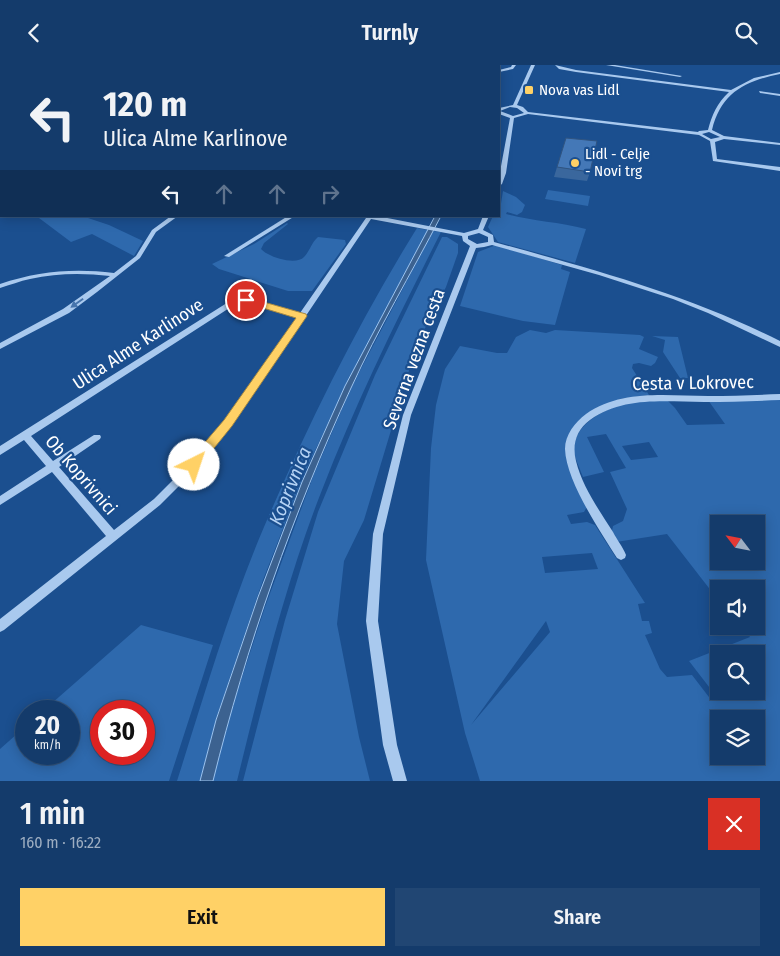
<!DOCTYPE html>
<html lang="en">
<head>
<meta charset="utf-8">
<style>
  :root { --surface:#143b6b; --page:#214673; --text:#f1f3f6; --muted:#9dadc1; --line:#33557e; --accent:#ffd166 }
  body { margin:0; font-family:"Fira Sans Condensed",sans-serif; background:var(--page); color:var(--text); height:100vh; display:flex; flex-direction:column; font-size:19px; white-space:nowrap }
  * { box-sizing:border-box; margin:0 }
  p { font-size:16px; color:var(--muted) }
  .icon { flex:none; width:28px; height:28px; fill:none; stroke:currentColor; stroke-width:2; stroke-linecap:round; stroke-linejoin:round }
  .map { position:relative; height:716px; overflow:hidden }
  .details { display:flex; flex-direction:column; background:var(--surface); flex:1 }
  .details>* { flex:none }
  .top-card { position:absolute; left:0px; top:0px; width:500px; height:152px; box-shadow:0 2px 12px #0003,0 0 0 1px var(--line); background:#143b6b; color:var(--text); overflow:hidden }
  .needle { width:32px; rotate:302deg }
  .tools { position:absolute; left:710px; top:450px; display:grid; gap:10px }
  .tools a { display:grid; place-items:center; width:55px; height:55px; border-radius:0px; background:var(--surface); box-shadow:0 2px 12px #0003,0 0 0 1px var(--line); font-size:25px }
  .speed { position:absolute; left:15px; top:635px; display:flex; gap:10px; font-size:25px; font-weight:700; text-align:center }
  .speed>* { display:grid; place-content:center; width:65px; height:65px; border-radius:50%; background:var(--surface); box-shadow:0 2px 12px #0003,0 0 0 1px var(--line); line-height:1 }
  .speed small { font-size:12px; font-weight:400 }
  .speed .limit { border:8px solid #d22; background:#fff; color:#111 }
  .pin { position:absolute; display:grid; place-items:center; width:42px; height:42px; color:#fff; margin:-21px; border:2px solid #fff; border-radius:50%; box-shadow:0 1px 5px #0007 }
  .me { position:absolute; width:55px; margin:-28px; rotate:41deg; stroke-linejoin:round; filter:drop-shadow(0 0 4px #0008) }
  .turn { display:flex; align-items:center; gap:18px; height:105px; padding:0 20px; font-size:22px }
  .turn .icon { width:65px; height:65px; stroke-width:2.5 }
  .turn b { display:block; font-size:35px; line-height:42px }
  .lanes { display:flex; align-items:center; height:48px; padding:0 20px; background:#0003; justify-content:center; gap:25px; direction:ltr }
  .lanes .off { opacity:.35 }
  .round { display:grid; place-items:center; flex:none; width:52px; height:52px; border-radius:0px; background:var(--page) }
  .head { display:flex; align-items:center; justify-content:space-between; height:85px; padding:0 20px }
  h1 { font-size:30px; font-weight:600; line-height:38px }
  .cta { display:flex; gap:10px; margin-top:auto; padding:10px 20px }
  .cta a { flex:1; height:58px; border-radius:0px; background:var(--accent); color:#111; font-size:20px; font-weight:600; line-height:58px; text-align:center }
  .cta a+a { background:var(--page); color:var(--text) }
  header { display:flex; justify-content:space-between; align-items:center; height:65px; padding:0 20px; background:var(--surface); font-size:22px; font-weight:600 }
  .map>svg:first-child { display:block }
  .green { fill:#2e69ad; fill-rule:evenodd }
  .water { fill:#3c6290; stroke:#9cc4f0 }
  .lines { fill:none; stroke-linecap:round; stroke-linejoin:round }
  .stream { stroke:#9cc4f0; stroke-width:2 }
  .minor { fill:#a9c9ee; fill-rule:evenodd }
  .highway { fill:#fff; fill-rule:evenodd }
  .wall { fill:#3a679d }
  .building { fill:#4478b7; stroke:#305480 }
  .oneway { fill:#4674ac }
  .route { fill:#ffd166; stroke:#a68842 }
  .poi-dot { fill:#ffd166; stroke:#1b4f8f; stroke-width:2 }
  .labels { text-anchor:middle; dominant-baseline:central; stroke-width:4.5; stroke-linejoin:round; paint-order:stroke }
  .far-poi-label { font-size:15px; fill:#fff; stroke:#1b4f8f; text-anchor:start }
  .street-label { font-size:18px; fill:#fff; stroke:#1b4f8f }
  .water-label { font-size:19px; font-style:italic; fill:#b5d3f5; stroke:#1b4f8f }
</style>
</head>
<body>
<header><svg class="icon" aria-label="back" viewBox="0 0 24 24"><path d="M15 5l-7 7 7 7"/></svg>Turnly<svg class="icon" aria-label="search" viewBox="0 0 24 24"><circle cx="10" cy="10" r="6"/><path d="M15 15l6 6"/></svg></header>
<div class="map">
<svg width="780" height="716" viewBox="0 0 780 716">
  <rect width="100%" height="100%" fill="#1b4f8f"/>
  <g class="green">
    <path d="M 548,125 L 590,131 L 588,141 L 545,134 Z"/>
    <path d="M 503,126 L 516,132 L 525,140 L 522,147 L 517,150 L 507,147 L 506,149 C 532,156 559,157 586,164 L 575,198 L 498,177 L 488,162 L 493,151 L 499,151 Z"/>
    <path d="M 43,151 L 82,151 L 109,160 L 143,176 L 134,191 L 92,169 L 71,177 L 39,153 Z"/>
    <path d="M 287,158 L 288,159 L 264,178 L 261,184 C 268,192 296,201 304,192 C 310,186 311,178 318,172 L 345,175 L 346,179 L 312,226 L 288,226 L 219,204 L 212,199 L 254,179 Z"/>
    <path d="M 417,163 L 428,165 L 345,322 L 305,407 L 263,515 L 217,651 L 200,716 L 177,716 C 204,631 229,544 264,462 C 308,359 358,258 417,163 Z"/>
    <path d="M 433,166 L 441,167 C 398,252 356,337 322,425 C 285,519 261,618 237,716 L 213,716 L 227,658 L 265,542 L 314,409 L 352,321 Z"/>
    <path d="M 442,172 L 447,172 L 458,179 L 458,188 L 446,222 L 417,279 L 364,455 L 344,496 L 337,559 L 359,672 L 370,716 L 243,716 L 285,555 L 318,447 L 375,310 Z"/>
    <path d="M 496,180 L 562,200 L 561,204 L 570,207 L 555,260 L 523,256 L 460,241 L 478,187 Z"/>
    <path d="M 530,265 L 546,268 L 555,265 L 640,270 L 644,272 L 639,284 L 658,292 L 655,298 L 651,301 L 639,298 L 633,299 L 632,303 L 649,330 L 620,334 L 592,347 L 567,379 L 588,440 L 584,447 L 567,450 L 571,459 L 587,457 L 595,460 L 645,538 L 638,539 L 642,556 L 649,556 L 652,568 L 645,570 L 660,604 L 667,612 L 692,610 L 712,636 L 716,631 L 689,596 L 750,572 L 742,561 L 756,561 L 756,524 L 719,524 L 719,530 L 717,527 L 712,527 L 667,469 L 616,477 L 612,466 L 613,461 L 623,456 L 627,444 L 610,407 L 626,403 L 606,369 L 587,372 L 604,407 L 583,412 C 580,404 575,394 574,386 C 572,358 610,341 632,337 C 643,335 656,336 667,335 L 675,343 L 687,360 L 725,359 L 708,335 L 780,334 L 780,716 L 480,716 L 465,668 L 426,495 L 431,383 L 436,340 L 445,304 L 460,281 L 497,288 L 507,288 L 516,272 ZM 649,377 L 658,392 L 631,395 L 622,381 ZM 719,459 L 756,459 L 756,496 L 719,496 ZM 592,488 L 598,504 L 545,508 L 542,492 ZM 546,556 L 550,567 L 471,660 ZM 719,589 L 756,589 L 756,626 L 719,626 ZM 719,654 L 756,654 L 756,691 L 719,691 Z"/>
    <path d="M 652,271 L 678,272 L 688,313 L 680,313 L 663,287 L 665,275 Z"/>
    <path d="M 141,560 L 213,580 L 169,716 L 0,716 L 0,684 L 26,661 L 26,689 L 69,689 L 69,646 L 43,646 ZM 101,646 L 144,646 L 144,689 L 101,689 Z"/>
  </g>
  <path class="water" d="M 435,151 L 441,151 C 411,209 378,264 351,323 C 293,448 246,582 213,716 L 200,716 L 216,655 L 258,532 L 302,417 L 345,321 Z"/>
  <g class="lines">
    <path class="stream" d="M 176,1 L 216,1"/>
    <g class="minor">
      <path d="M 512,0 L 516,0 L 513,4 L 499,7 L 499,5 L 511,2 Z"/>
      <path d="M 531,0 L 535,0 L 517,40 L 523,42 L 528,47 L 698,67 L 699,66 L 708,65 C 712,50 717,38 729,27 L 576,7 L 559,4 L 555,0 L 576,5 L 731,25 L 754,13 L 780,7 L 780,9 C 745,16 721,28 712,65 L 724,71 L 780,78 L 780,80 L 724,74 L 715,77 L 717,94 L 780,102 L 780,106 L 713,96 L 710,76 L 699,70 L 528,49 L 514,53 L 506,108 L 502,119 L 499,121 L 499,112 L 510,53 L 499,49 L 499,43 L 513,40 ZM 510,42 L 517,43 L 524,48 L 513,51 L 500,46 ZM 709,67 L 720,72 L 711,74 L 702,69 Z"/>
      <path d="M 606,0 L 615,0 L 682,11 L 680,12 Z"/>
      <rect x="0" y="25" width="1" height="2"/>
      <path d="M 759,26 L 780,29 L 780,31 L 760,28 Z"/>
      <rect x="0" y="43" width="1" height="2"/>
      <path d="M 0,93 L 1,94 L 1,97 L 0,97 Z"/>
      <path d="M 171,151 L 178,151 L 156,167 L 140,193 L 97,227 L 69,248 L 0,284 L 0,278 L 63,244 L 110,211 C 83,208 57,208 30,214 C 20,216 10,220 0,223 L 0,219 C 38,206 74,203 114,208 L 136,191 L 152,165 Z"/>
      <path d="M 288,151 L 295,151 L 229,192 L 224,191 Z"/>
      <path d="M 364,151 L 377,151 L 464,168 L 478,164 L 483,151 L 489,151 L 483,165 L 493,170 L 494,177 C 592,204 689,230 780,276 L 780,282 L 708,248 L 673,234 L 599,210 L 492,180 L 484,182 L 476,183 L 411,350 L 383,469 L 378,556 L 397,680 L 407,716 L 393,716 L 383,680 L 366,556 L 373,469 L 403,350 L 470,181 L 463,176 L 462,171 L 371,154 L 248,337 L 223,372 L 197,403 L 160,440 L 4,565 L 0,567 L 0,554 L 106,471 L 52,407 L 0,440 L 0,431 L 46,401 L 24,375 L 0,390 L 0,381 L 230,236 L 246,233 L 254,234 L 300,248 L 366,153 ZM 479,168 L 488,172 L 488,177 L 477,179 L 468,174 L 468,171 ZM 246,237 L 253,238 L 298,252 L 217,368 L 191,397 L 154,434 L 114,465 L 59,402 L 100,374 L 101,372 L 100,370 L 94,370 L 53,396 L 31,371 L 234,240 Z"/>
      <path d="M 780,329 L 780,335 C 755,336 729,337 704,337 C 664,337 624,331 590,355 C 576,365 572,380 576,396 C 582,421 599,445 613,467 C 617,475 623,482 626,490 L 625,493 L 621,495 L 617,493 C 600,466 566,416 565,384 C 565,370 575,357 586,349 C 622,324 666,331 708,331 C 732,331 756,330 780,329 Z"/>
    </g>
    <rect class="highway" x="0" y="76" width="1" height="4"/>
  </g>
  <path class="wall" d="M 557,102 L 590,107 L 587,116 L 554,112 Z"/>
  <path class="building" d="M 566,73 L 597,76 L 590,107 L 557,102 Z"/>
  <defs><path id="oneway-solid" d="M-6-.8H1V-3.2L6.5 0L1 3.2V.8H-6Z" transform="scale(1.25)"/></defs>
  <use class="oneway" href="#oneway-solid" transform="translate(77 238) rotate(145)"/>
  <path class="route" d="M 246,232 L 306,249 L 307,251 L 232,361 L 198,403 L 189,403 L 187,400 L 189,396 L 224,355 L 296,253 L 243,237 L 243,233 Z"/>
  <g class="poi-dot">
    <rect x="524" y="20" width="10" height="10" rx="2.5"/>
    <circle cx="575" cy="98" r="5"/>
  </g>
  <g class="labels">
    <g class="far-poi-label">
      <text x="539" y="25">Nova vas Lidl</text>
      <text x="585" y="89">Lidl - Celje<tspan x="585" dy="17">- Novi trg</tspan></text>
    </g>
    <g class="street-label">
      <text transform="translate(138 279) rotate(-33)">Ulica Alme Karlinove</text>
      <text transform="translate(414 294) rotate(-70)">Severna vezna cesta</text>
      <text transform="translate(693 318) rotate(-1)">Cesta v Lokrovec</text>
      <text transform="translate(81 410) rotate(49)">Ob Koprivnici</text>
    </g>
    <g class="water-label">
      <text transform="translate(290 421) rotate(-68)">Koprivnica</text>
    </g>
  </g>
</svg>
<div class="tools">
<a><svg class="needle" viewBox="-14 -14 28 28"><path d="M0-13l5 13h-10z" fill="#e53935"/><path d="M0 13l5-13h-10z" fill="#9dadc1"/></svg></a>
<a><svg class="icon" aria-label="sound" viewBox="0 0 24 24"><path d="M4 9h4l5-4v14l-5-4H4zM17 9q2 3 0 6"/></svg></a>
<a><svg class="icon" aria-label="search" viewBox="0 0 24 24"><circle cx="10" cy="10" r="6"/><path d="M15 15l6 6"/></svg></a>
<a><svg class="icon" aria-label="layers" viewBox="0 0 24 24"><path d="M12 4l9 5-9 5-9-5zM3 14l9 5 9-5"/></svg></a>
</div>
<div class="speed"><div>20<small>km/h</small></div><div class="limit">30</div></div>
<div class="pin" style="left:246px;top:235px;background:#d93025"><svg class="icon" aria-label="arrive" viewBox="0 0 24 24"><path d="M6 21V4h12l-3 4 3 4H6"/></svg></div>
<svg class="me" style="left:194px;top:400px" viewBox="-20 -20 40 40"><circle r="19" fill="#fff"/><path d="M0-13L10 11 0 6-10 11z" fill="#ffd166"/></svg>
<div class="top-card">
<div class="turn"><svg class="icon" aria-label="left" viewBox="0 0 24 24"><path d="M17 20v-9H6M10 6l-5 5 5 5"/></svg><div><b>120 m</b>Ulica Alme Karlinove</div></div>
<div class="lanes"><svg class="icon" aria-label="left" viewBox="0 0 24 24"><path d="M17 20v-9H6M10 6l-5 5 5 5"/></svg><svg class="icon off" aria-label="ahead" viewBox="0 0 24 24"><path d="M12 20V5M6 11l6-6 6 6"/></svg><svg class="icon off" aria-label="ahead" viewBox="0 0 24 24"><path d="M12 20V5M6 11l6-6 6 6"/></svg><svg class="icon off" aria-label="right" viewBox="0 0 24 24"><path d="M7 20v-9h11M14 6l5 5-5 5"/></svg></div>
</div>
</div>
<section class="details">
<div class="head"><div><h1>1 min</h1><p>160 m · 16:22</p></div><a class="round" style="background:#d93025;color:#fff"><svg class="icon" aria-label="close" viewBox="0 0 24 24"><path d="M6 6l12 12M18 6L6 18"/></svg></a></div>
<div class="cta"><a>Exit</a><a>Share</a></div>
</section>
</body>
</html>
